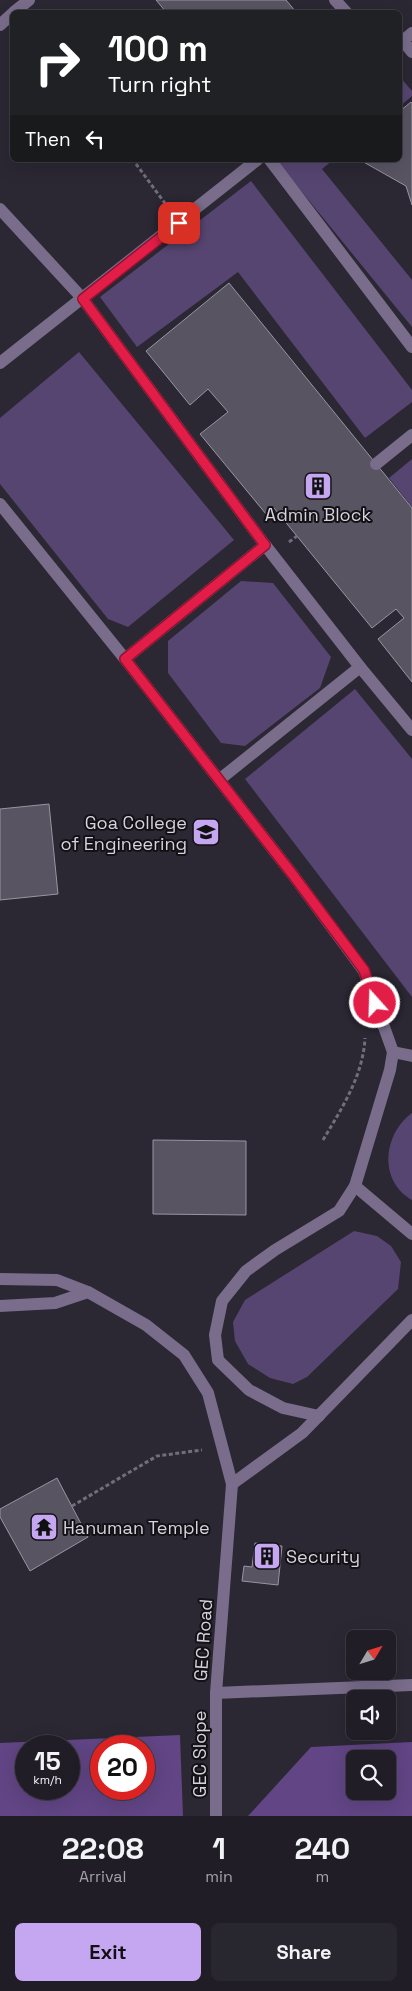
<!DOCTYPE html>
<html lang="en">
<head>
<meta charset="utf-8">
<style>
  :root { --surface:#201d26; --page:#28262e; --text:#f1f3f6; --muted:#a2a2a7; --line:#3d3b43; --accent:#c5a7f1 }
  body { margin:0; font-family:"Space Grotesk",sans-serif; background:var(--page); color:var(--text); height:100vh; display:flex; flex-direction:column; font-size:19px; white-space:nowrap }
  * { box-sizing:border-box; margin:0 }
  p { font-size:16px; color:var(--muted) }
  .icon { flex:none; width:28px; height:28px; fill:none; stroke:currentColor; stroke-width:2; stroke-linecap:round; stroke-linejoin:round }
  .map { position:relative; height:1816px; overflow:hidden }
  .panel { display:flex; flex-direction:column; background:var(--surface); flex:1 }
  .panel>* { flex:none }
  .guide { position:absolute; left:10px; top:10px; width:392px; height:152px; border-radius:8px; box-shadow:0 5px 20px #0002,0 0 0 1px var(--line); background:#202124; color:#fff; overflow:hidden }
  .needle { width:32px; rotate:52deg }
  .tools { position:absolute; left:346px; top:1630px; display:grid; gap:10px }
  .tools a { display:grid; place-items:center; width:50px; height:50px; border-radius:8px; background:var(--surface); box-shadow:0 5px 20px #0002,0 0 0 1px var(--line); font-size:25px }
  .speed { position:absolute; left:15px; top:1735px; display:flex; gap:10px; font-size:25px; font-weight:700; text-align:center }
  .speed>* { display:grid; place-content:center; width:65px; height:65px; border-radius:50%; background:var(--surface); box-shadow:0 5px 20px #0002,0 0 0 1px var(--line); line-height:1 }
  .speed small { font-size:12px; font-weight:400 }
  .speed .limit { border:8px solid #d22; background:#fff; color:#111 }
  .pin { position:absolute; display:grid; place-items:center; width:42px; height:42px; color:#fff; margin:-21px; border-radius:10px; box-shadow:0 2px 8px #0006 }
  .me { position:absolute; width:55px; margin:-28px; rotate:340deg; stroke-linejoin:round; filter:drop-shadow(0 0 4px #0008) }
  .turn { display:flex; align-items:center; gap:18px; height:105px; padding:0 15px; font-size:22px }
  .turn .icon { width:65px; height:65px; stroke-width:2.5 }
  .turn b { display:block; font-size:35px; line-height:42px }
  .then { display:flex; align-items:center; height:48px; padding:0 15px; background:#0003; gap:10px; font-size:19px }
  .eta { display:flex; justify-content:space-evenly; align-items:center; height:85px; text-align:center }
  .eta b { font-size:30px; font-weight:800; line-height:35px }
  .action { display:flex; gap:10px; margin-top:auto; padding:10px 15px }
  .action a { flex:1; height:58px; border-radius:8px; background:var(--accent); color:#111; font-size:20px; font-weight:800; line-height:58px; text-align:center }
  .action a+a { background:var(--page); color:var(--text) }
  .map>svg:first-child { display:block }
  .green { fill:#574571 }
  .forest { fill:#614585; fill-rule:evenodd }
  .building { fill:#595462; stroke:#9a94a3 }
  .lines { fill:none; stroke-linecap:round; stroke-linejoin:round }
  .path { stroke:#726e79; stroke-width:3; stroke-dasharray:4 2.5; stroke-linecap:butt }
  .minor { stroke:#796d8b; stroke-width:12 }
  .route-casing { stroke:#92132f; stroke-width:12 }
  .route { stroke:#e11d48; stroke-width:9 }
  .labels { text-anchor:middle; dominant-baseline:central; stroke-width:4; stroke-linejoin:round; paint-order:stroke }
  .poi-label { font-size:18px; fill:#d6d3dc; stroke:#131116; text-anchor:start }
  .street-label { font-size:18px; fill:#d6d3dc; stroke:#131116 }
</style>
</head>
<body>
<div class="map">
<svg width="412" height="1816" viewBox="0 0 412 1816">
  <rect width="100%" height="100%" fill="#2b2733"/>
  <g class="green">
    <path d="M 400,77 L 412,91 L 412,96 L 400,106 Z"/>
    <path d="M 276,160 L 333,160 L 322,169 L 412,280 L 412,327 Z"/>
    <path d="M 251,181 L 412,390 L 412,402 L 365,438 L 238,272 L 137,347 L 100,297 Z"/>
    <path d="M 79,352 L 234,540 L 128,627 L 108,619 L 0,484 L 0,418 Z"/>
    <path d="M 412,459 L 412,507 L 389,478 Z"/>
    <path d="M 241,581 L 273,583 L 331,657 L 320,688 L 245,746 L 221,743 L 168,673 L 168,641 Z"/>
    <path d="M 355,689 L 412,759 L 412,997 L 245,779 Z"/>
    <path d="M 412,1113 L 412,1200 C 378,1181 383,1134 412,1113 Z"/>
    <path d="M 354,1231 L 377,1236 L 391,1246 L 401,1262 L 398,1289 L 307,1377 L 293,1384 L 270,1378 L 248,1364 L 235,1341 L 233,1322 L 245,1300 Z"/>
  </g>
  <g class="forest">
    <path d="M 180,1735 L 183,1816 L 0,1816 L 0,1743 ZM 26,1746 L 69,1746 L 69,1789 L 26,1789 ZM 101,1746 L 144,1746 L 144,1789 L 101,1789 Z"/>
    <path d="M 412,1742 L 412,1816 L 248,1816 L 311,1747 ZM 355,1759 L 388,1759 L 388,1791 L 355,1791 Z"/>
  </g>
  <g class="building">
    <path d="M 156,0 L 286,0 L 296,12 L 166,12 Z"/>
    <path d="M 411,102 L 412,103 L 412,205 L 406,186 L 360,160 L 400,160 L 400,111 Z"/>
    <path d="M 229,283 L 412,508 L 412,682 L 378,639 L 404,618 L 396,609 L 372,628 L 274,508 L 266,514 L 200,434 L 228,412 L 208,389 L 190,405 L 146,351 Z"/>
    <path d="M 49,804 L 58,894 L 0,900 L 0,809 Z"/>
    <path d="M 153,1140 L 246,1141 L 246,1215 L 153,1214 Z"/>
    <path d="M 57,1478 L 88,1537 L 30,1571 L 0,1517 L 0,1509 Z"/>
    <path d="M 255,1543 L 282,1546 L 278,1585 L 242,1581 L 244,1566 L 252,1567 Z"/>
  </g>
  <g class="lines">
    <g class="path">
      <path d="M 136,164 L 167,206"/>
      <path d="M 289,542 L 297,536"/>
      <path d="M 323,1140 C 342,1108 363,1076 365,1038"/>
      <path d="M 72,1506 L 157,1456 L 202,1450"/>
    </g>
    <g class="minor">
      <path d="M 335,0 L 346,12"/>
      <path d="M 14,12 L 29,0"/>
      <path d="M 0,25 L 12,14"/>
      <path d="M 403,41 L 412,52"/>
      <path d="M 400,43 L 412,33"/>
      <path d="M 270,160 L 412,347"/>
      <path d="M 0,209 L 83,299 L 265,545 L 360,667 L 412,730"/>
      <path d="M 0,363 L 257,160"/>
      <path d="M 376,464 L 412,435"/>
      <path d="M 0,504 L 125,659 L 293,875 L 364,971 L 393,1052 L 390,1070 L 355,1186 L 339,1211 L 275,1250 L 246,1271 L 222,1301 L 215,1335 L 218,1360 L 249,1390 L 283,1408 L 319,1416"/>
      <path d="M 125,659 L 265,545"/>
      <path d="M 219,780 L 360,667"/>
      <path d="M 393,1052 L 412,1056"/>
      <path d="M 355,1186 L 412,1234"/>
      <path d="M 0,1279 L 57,1280 L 88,1292 L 146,1325 L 184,1355 L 208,1393 L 232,1484 L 216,1693 L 216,1816"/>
      <path d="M 0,1306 L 55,1303 L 88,1292"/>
      <path d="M 232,1484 L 302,1433 L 412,1320"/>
      <path d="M 216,1693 L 412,1685"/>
    </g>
  </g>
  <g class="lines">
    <g class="route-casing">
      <path id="route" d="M 179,223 L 83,299 L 265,545 L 125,659 L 293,875 L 364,970 L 375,1003"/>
    </g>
    <use href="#route" class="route"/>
  </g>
  <defs>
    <g id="building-square" transform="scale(1.4375)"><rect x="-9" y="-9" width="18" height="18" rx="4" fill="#c5a7f1" stroke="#131116"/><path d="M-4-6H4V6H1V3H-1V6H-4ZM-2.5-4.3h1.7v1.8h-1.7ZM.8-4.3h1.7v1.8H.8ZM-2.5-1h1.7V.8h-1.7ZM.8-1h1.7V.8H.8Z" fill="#111"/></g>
    <g id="university-square" transform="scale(1.4375)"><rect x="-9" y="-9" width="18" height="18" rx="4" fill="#c5a7f1" stroke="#131116"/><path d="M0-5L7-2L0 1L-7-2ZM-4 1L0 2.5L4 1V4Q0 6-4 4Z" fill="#111"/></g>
    <g id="temple-square" transform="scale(1.4375)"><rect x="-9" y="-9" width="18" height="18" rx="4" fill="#c5a7f1" stroke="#131116"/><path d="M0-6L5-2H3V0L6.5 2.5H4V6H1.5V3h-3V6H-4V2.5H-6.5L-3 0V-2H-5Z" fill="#111"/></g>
  </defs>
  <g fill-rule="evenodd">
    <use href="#building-square" x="318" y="486"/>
    <use href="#university-square" x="206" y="832"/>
    <use href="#temple-square" x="44" y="1527"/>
    <use href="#building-square" x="267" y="1556"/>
  </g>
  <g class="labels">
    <g class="poi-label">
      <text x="318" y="514" text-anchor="middle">Admin Block</text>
      <text x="187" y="822" text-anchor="end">Goa College<tspan x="187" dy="21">of Engineering</tspan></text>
      <text x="63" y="1527">Hanuman Temple</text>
      <text x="286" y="1556">Security</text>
    </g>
    <g class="street-label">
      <text transform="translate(203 1640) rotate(-86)">GEC Road</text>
      <text transform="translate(199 1754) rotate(-90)">GEC Slope</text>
    </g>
  </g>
</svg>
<div class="tools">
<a><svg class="needle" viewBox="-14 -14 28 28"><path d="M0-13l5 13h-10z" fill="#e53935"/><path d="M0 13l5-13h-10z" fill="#a2a2a7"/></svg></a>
<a><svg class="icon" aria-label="sound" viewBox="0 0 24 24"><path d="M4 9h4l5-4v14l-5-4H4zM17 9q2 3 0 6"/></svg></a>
<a><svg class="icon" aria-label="search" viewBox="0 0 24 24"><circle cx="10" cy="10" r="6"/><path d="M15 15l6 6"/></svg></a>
</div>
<div class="speed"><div>15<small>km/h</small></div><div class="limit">20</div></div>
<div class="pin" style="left:179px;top:223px;background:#d93025"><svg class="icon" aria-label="arrive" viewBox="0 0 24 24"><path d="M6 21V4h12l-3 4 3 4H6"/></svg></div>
<svg class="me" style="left:375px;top:1003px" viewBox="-20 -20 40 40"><circle r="17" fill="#e11d48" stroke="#fff" stroke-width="3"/><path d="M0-11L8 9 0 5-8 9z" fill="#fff"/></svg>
<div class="guide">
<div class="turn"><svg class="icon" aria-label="right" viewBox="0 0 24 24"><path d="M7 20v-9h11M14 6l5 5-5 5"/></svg><div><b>100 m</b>Turn right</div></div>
<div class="then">Then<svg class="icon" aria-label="left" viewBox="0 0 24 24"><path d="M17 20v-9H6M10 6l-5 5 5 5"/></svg></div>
</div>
</div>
<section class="panel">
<div class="eta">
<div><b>22:08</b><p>Arrival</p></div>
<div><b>1</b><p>min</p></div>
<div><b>240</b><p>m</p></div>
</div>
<div class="action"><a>Exit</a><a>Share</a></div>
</section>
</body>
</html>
